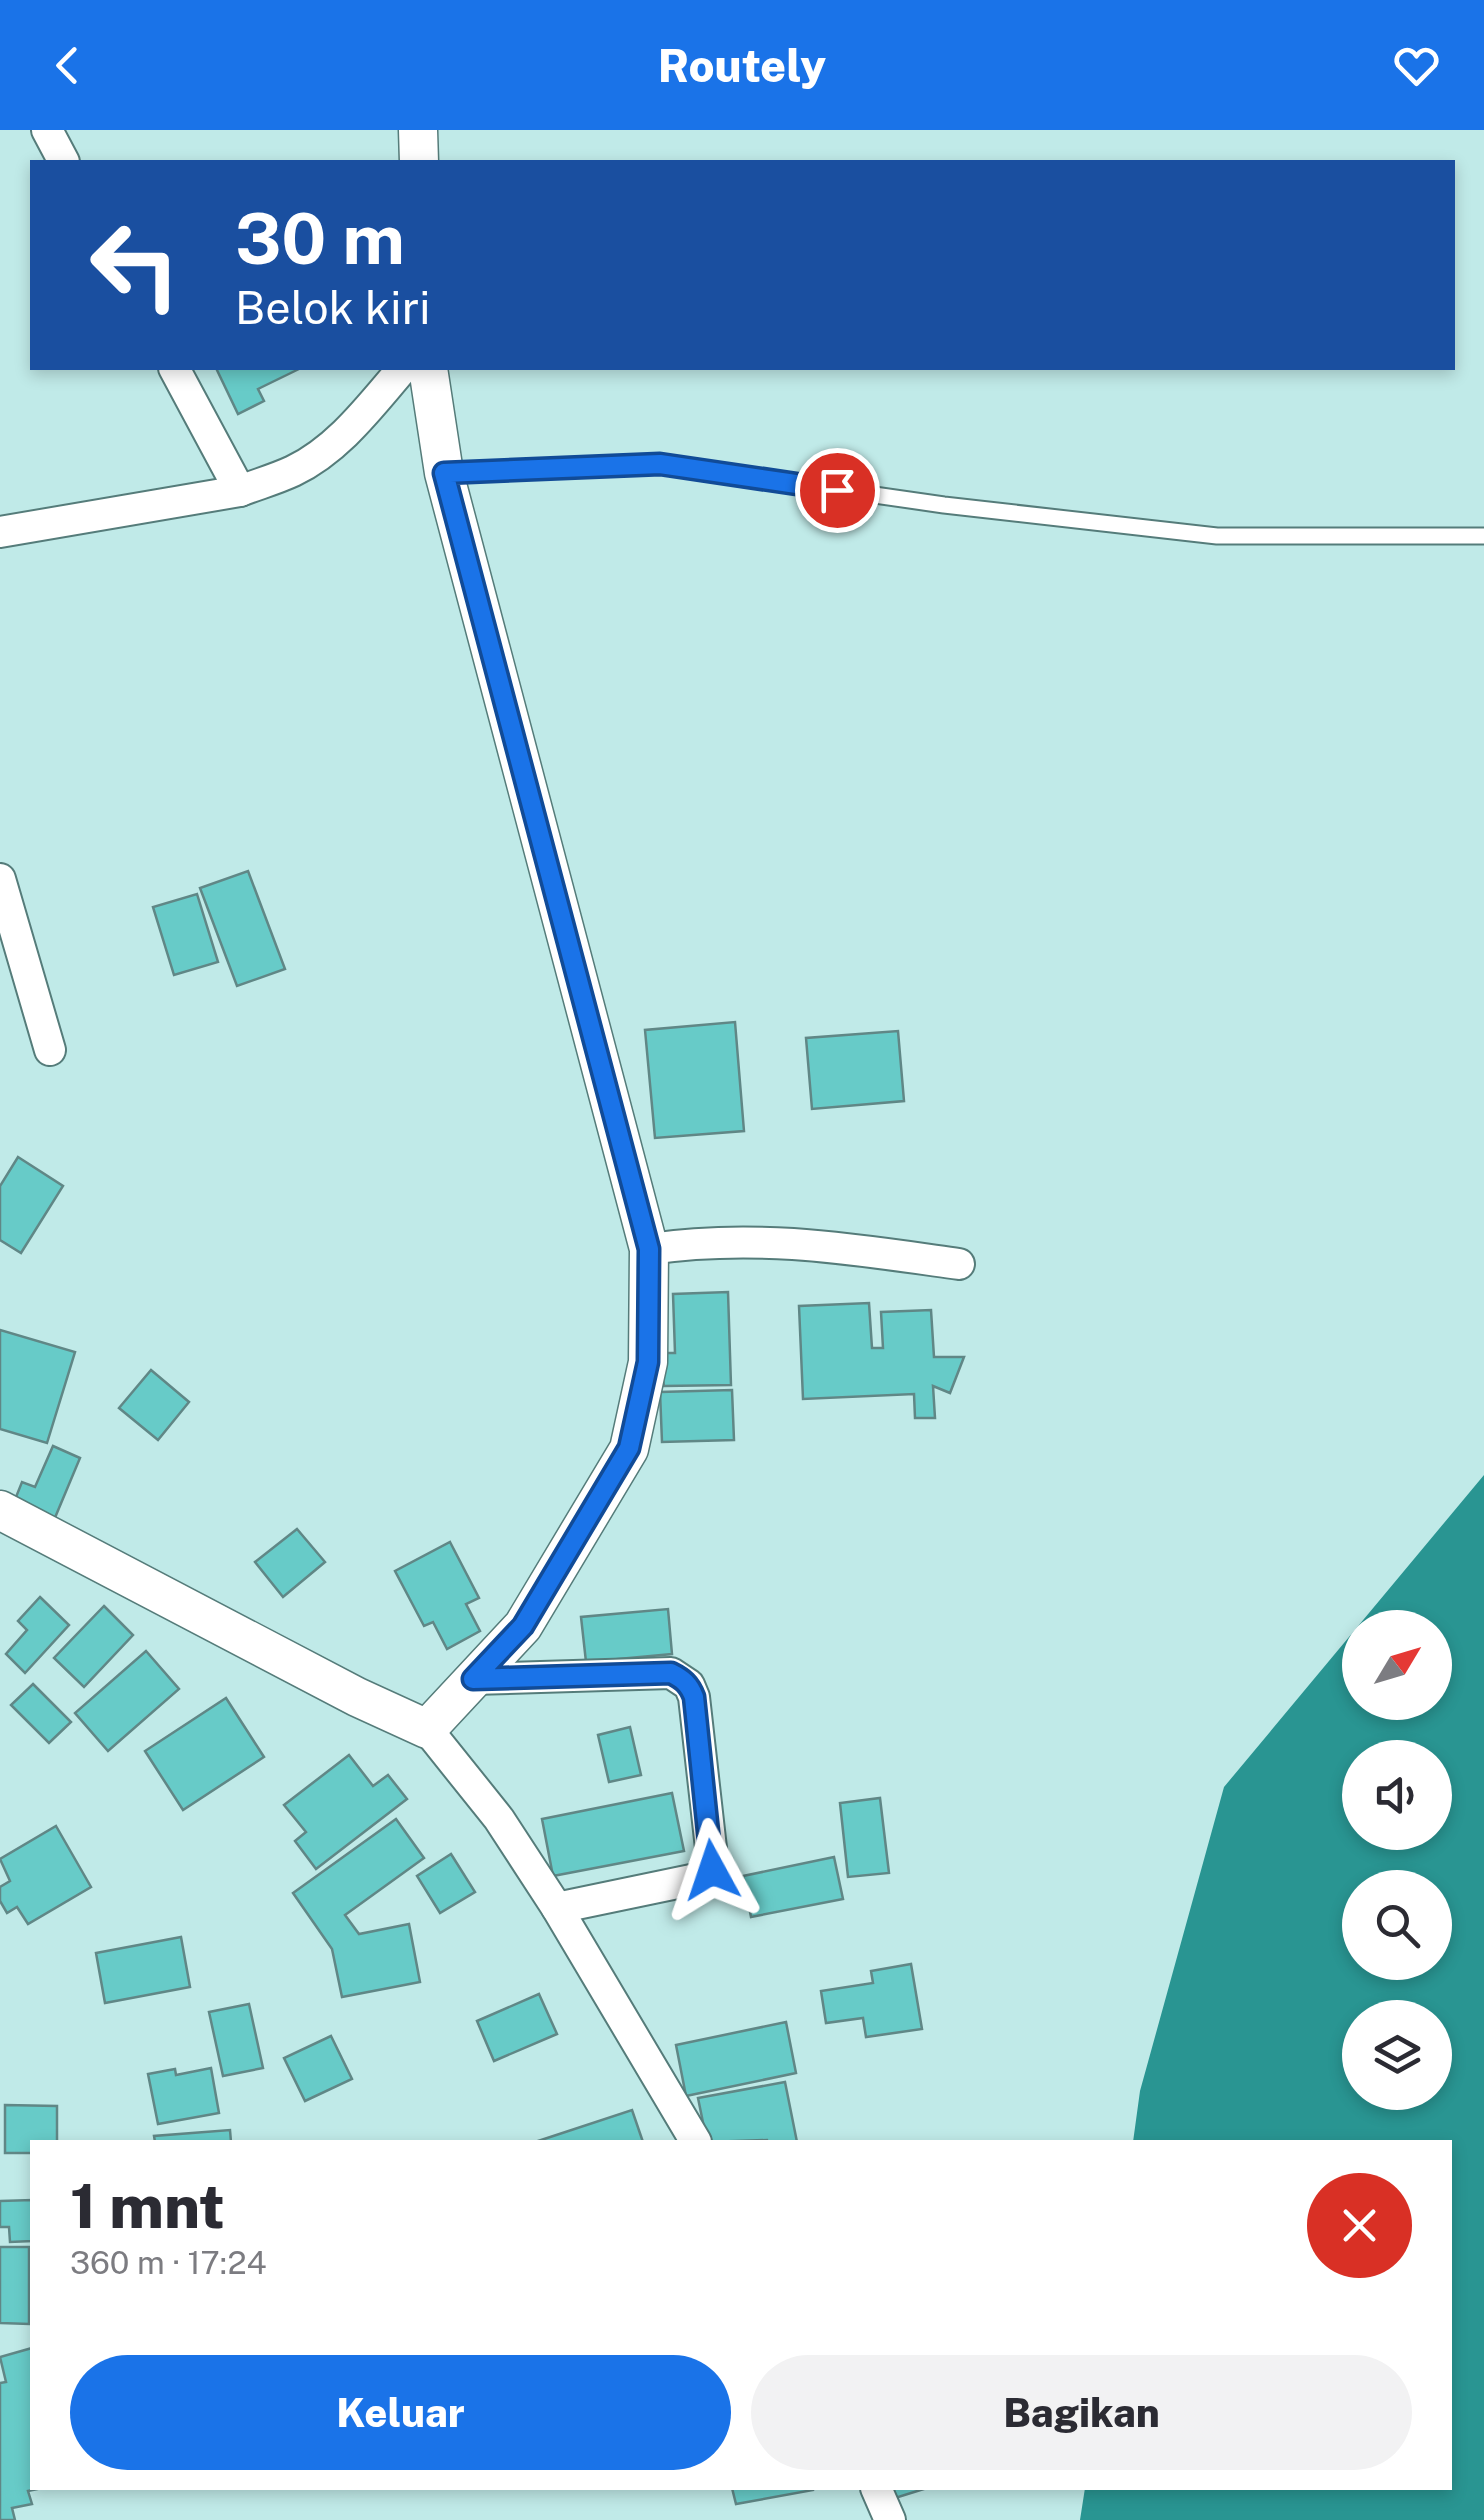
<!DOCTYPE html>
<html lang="id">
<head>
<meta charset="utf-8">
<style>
  :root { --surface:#fff; --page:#f2f2f3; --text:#2b2b33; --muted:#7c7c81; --accent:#1a73e8 }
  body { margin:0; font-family:"Public Sans",sans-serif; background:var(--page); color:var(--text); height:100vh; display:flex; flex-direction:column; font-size:38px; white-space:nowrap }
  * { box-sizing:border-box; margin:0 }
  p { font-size:32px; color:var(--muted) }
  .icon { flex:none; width:55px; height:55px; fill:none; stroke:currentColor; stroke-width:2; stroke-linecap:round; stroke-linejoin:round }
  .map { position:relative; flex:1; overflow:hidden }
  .details { position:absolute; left:30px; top:2010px; width:1422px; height:350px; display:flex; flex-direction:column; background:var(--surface); border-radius:0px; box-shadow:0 5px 15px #0003 }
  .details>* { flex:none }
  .guide { position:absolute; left:30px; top:30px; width:1425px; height:210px; border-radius:0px; box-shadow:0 5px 15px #0003; background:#1a4fa0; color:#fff; overflow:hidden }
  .needle { width:65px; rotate:52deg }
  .tools { position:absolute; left:1342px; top:1480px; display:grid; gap:20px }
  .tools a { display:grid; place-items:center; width:110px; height:110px; border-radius:50%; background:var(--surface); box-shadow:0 5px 15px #0003; font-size:50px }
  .pin { position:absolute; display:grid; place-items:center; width:85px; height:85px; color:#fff; margin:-42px; border:5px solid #fff; border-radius:50%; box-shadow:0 2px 10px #0007 }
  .me { position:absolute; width:110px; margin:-55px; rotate:355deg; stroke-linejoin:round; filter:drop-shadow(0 0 8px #0008) }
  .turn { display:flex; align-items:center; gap:35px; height:210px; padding:0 40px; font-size:45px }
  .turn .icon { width:130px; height:130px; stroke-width:2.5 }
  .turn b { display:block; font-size:70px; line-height:85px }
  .round { display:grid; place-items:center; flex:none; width:105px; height:105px; border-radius:52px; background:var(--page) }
  .overview { display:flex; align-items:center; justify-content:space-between; height:170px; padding:0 40px }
  h1 { font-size:60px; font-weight:800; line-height:75px }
  .button { display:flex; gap:20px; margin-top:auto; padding:20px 40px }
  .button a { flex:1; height:115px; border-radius:60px; background:var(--accent); color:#fff; font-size:40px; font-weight:800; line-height:115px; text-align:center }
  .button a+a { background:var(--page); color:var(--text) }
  header { display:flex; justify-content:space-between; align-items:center; height:130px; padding:0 40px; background:var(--accent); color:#fff; font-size:45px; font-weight:800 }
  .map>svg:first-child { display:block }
  .water { fill:#299592; fill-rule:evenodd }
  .building { fill:#67cbc8; stroke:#608786; stroke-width:2.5 }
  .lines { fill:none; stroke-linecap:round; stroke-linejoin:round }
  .service-casing { stroke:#557c7a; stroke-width:19 }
  .minor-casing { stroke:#557c7a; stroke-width:34 }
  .tertiary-casing { stroke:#557c7a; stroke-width:41 }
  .service { stroke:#fff; stroke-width:15 }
  .minor { stroke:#fff; stroke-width:30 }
  .tertiary { stroke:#fff; stroke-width:38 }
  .route-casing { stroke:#114b97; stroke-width:25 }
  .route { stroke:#1a73e8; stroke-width:18 }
</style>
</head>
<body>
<header><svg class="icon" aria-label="back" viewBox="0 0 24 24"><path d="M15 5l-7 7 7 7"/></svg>Routely<svg class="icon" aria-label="heart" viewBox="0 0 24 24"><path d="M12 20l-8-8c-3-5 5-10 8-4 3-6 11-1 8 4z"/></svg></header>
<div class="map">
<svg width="1484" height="2390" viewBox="0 0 1484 2390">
  <rect width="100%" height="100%" fill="#c0eae8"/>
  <path class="water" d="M 1484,1345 L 1484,2390 L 1080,2390 L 1085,2358 L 1450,2358 L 1450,2012 L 1133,2012 L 1140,1961 L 1224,1657 ZM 1360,1498 L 1435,1498 L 1435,1572 L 1360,1572 ZM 1360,1628 L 1435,1628 L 1435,1702 L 1360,1702 ZM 1360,1758 L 1435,1758 L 1435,1832 L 1360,1832 ZM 1360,1888 L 1435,1888 L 1435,1962 L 1360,1962 Z"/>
  <g class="building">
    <path d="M 216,238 L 301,238 L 258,259 L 264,271 L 238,284 Z"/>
    <path d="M 248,741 L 285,839 L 237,856 L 200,758 Z"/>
    <path d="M 197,764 L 218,832 L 174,845 L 153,777 Z"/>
    <path d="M 735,892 L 744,1001 L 655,1008 L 645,900 Z"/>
    <path d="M 898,901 L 904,971 L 812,979 L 806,908 Z"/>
    <path d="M 18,1027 L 63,1056 L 21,1123 L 0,1110 L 0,1056 Z"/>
    <path d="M 728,1162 L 731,1255 L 664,1256 L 658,1223 L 675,1223 L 673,1164 Z"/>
    <path d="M 869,1173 L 872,1218 L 883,1218 L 881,1182 L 931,1180 L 934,1227 L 964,1227 L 950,1263 L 933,1256 L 935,1288 L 915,1288 L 914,1264 L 803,1269 L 799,1176 Z"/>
    <path d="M 0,1200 L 75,1222 L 47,1313 L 0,1299 Z"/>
    <path d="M 151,1240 L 189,1272 L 158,1310 L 119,1278 Z"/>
    <path d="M 732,1260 L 734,1310 L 662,1312 L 660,1262 Z"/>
    <path d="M 53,1316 L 80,1328 L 54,1390 L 14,1372 L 22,1352 L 35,1357 Z"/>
    <path d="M 297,1399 L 325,1432 L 283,1467 L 255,1432 Z"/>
    <path d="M 450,1412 L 479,1468 L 466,1474 L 480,1501 L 447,1519 L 433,1492 L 424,1496 L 395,1441 Z"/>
    <path d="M 40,1467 L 69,1495 L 25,1543 L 6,1524 L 27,1500 L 18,1491 Z"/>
    <path d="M 104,1476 L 133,1505 L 84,1557 L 54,1528 Z"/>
    <path d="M 668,1479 L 672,1524 L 586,1532 L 581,1487 Z"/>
    <path d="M 146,1521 L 179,1559 L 108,1621 L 75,1583 Z"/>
    <path d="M 33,1554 L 71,1592 L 49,1613 L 11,1575 Z"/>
    <path d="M 226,1568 L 264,1627 L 183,1680 L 145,1621 Z"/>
    <path d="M 630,1597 L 641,1645 L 609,1652 L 598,1605 Z"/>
    <path d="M 349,1625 L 373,1656 L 388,1645 L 407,1669 L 316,1739 L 295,1711 L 306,1702 L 284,1675 Z"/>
    <path d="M 672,1663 L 684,1721 L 553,1746 L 542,1689 Z"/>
    <path d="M 880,1668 L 889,1743 L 848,1747 L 840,1673 Z"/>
    <path d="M 396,1689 L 424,1728 L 345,1785 L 359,1804 L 409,1794 L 420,1852 L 342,1867 L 332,1819 L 293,1763 Z"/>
    <path d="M 56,1696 L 91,1757 L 28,1794 L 17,1777 L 7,1783 L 0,1771 L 0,1757 L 10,1751 L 0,1729 Z"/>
    <path d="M 451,1724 L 475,1762 L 440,1783 L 417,1746 Z"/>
    <path d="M 834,1727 L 843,1769 L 751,1787 L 743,1746 Z"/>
    <path d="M 181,1807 L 190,1857 L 105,1873 L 96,1823 Z"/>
    <path d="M 911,1834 L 922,1899 L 866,1907 L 863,1888 L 826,1893 L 821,1861 L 873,1853 L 871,1841 Z"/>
    <path d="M 539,1864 L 557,1904 L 494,1931 L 477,1891 Z"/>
    <path d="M 249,1874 L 263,1938 L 223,1946 L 209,1882 Z"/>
    <path d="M 786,1892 L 796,1943 L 686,1966 L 676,1915 Z"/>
    <path d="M 331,1906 L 352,1949 L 305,1971 L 284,1928 Z"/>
    <path d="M 211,1938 L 219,1983 L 158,1994 L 148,1944 L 175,1939 L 176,1945 Z"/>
    <path d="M 785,1952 L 797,2012 L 768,2012 L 767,2010 L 707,2012 L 698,1968 Z"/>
    <path d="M 5,1975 L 57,1976 L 57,2012 L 32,2012 L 32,2023 L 5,2023 Z"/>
    <path d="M 632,1980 L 643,2012 L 535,2012 Z"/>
    <path d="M 230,2000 L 231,2012 L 155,2012 L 154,2006 Z"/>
    <path d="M 32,2070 L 32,2111 L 10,2112 L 9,2097 L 0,2097 L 0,2071 Z"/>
    <path d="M 0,2117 L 29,2117 L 29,2194 L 0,2193 Z"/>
    <path d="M 32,2218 L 32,2358 L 42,2358 L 28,2361 L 32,2374 L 12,2378 L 15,2390 L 0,2390 L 0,2253 L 6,2252 L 0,2227 Z"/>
    <path d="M 732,2358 L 813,2358 L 813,2360 L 736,2374 Z"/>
    <path d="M 888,2358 L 927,2358 L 892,2369 Z"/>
  </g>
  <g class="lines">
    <g class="service-casing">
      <path id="service" d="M 444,343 L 659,334 L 944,375 L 1217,406 L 1484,406"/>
    </g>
    <g class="minor-casing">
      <g id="minor">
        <path d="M 47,0 L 64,32"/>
        <path d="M 174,238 L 240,361 C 258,354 276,349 293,341 C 339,319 371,275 403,238"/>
        <path d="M 0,402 L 240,361"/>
        <path d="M 0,749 L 50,920"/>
        <path d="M 649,1119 C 758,1103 852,1119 959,1134"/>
        <path d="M 473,1549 L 671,1543 L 689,1555 L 694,1567 L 713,1736 L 706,1747 L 557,1778"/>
        <path d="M 427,1599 L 499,1689 L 557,1778 L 696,2012"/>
        <path d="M 876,2358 L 890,2390"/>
      </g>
    </g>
    <g class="tertiary-casing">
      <g id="tertiary">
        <path d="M 418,0 L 419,32"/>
        <path d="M 0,1380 L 357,1567 L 427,1599 L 523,1496 L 629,1319 L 648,1232 L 649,1119 L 444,343 L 428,238"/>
      </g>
    </g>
    <use href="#service" class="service"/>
    <use href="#minor" class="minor"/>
    <use href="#tertiary" class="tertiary"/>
  </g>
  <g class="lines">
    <g class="route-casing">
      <path id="route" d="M 712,1740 L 694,1567 C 689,1554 683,1549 671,1543 L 473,1549 L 523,1496 L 629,1318 L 648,1232 L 649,1119 L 444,343 L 660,334 L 837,360"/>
    </g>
    <use href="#route" class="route"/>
  </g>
</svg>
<div class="tools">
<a><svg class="needle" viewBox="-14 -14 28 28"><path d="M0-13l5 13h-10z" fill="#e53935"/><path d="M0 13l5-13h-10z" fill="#7c7c81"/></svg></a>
<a><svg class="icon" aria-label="sound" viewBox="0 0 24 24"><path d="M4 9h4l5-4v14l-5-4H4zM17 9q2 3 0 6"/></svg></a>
<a><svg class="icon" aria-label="search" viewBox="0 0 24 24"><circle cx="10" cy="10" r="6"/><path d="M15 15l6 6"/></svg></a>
<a><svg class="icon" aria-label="layers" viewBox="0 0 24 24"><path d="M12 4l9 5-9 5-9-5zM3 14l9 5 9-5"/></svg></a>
</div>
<div class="pin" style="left:837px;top:360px;background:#d93025"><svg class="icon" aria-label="arrive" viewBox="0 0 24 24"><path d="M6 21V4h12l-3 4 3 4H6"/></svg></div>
<svg class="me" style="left:712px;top:1740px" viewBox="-20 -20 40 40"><path d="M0-17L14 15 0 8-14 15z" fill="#1a73e8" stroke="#fff" stroke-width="4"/></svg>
<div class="guide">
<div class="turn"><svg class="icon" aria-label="left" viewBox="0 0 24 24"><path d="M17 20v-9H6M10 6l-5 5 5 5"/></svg><div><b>30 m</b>Belok kiri</div></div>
</div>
<section class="details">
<div class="overview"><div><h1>1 mnt</h1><p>360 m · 17:24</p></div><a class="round" style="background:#d93025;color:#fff"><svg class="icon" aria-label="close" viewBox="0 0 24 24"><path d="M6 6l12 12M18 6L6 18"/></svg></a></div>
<div class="button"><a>Keluar</a><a>Bagikan</a></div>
</section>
</div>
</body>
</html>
